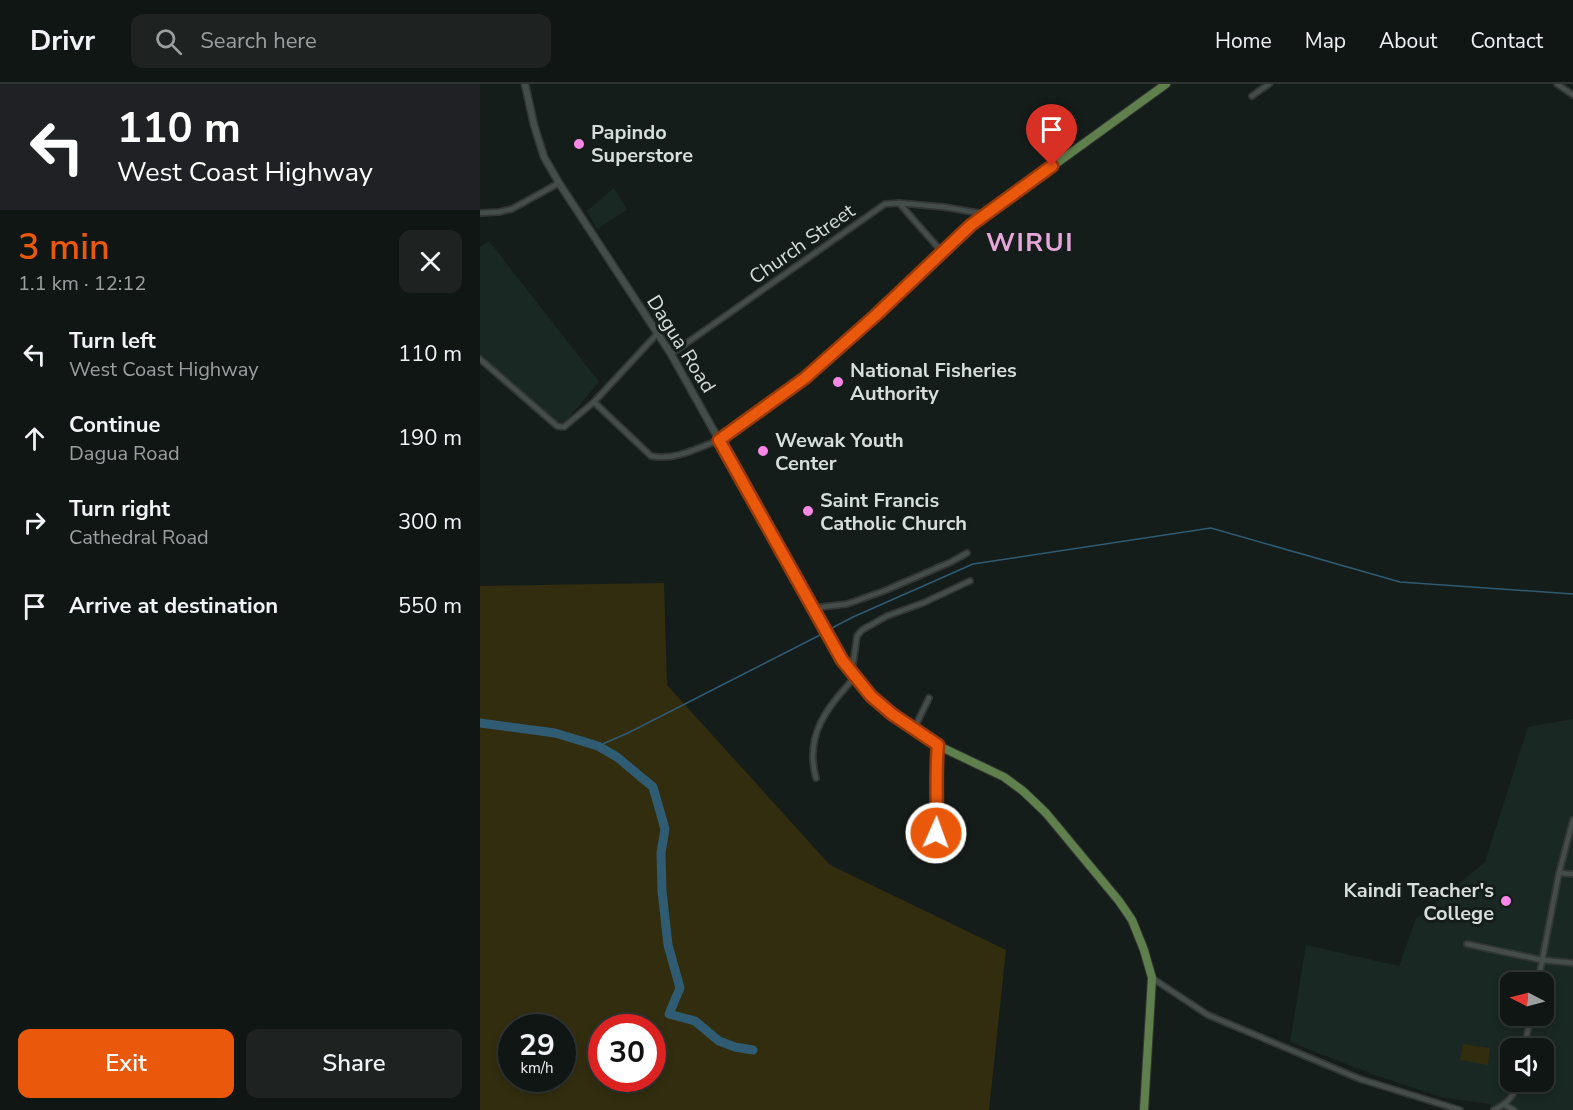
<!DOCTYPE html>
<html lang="en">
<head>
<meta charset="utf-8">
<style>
  :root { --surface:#101614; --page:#1e2322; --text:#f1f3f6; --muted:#9c9fa0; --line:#303534; --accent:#ea580c }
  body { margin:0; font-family:"Nunito Sans",sans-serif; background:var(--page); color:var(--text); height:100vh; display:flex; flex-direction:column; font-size:22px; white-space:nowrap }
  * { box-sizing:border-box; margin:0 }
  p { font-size:20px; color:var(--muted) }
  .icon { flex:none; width:33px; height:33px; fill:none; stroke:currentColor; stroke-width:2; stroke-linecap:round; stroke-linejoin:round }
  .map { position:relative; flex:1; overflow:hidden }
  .details { display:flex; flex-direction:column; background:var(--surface); width:480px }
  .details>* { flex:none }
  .guide { background:#202124; color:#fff; overflow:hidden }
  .needle { width:39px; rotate:276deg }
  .controls { position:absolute; left:1020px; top:888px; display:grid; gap:12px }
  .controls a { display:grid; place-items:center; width:54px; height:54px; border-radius:12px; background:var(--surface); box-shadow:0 3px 9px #0003,0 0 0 2px var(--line); font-size:30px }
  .speed { position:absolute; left:18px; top:930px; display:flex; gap:12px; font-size:30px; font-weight:700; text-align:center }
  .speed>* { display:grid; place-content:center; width:78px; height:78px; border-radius:50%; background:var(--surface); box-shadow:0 3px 9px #0003,0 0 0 2px var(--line); line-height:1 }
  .speed small { font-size:15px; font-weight:400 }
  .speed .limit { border:9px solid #d22; background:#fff; color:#111 }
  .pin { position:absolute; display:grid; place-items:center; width:51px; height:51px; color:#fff; margin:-62px -26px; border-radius:50% 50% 50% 0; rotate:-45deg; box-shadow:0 0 6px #0007 }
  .pin .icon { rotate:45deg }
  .me { position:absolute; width:66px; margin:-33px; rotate:2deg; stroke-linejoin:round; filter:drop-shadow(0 0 4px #0008) }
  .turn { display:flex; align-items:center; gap:21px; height:126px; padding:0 18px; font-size:27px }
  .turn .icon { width:78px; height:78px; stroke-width:2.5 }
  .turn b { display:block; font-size:42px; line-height:51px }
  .round { display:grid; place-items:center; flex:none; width:63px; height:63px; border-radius:12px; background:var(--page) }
  .head { display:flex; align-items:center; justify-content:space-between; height:102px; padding:0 18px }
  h1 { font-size:36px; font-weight:600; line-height:45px; color:var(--accent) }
  .button { display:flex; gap:12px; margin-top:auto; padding:12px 18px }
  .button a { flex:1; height:69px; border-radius:12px; background:var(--accent); color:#fff; font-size:24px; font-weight:600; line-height:69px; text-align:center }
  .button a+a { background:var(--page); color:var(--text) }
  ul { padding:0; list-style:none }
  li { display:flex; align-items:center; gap:18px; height:84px; padding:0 18px }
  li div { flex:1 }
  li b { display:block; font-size:22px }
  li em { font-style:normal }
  header { display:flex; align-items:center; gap:36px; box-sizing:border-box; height:84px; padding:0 30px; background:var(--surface); border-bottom:2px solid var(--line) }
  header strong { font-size:28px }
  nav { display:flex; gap:33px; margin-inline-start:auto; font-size:21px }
  .search { width:420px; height:54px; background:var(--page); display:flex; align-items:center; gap:15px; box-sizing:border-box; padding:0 21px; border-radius:12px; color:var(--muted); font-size:22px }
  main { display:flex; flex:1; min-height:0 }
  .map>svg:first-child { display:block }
  .built { fill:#192822; fill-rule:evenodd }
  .green { fill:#322d0e; fill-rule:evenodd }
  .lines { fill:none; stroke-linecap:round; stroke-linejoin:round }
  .stream { stroke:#2f5b73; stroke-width:1.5 }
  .river { stroke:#2f5b73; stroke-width:9 }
  .minor-casing { stroke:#323634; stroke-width:8 }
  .tertiary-casing { stroke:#323634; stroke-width:9 }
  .primary-casing { stroke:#323634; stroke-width:10 }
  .minor { stroke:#454d4a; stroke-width:4.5 }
  .tertiary { stroke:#454d4a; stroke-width:6 }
  .primary { stroke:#5f804c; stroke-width:8 }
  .route-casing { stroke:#983908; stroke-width:15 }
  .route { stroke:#ea580c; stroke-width:10 }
  .poi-dot { fill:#fb87e6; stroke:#151d1a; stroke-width:2 }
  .labels { text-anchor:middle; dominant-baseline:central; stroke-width:6; stroke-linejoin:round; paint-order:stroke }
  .poi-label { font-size:20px; font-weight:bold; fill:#d7ddda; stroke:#151d1a; text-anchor:start }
  .street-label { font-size:20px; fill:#d7ddda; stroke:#151d1a }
  .district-label { font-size:26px; font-weight:bold; letter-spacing:1.5px; fill:#e7a6d9; stroke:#151d1a }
</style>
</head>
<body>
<header>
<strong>Drivr</strong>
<div class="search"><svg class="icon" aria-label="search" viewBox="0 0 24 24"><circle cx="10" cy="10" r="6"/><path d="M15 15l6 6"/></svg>Search here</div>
<nav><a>Home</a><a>Map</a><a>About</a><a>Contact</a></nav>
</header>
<main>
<section class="details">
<div class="guide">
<div class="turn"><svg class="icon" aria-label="left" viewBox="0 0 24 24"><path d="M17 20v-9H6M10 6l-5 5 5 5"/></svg><div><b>110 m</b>West Coast Highway</div></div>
</div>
<div class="head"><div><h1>3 min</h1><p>1.1 km · 12:12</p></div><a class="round"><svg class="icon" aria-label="close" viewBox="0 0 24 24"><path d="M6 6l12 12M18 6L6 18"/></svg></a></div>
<ul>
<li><svg class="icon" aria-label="left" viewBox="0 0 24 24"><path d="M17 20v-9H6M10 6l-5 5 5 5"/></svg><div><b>Turn left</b><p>West Coast Highway</p></div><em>110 m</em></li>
<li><svg class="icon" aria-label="ahead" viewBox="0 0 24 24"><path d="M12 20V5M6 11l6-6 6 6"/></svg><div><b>Continue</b><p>Dagua Road</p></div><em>190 m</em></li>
<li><svg class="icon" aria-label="right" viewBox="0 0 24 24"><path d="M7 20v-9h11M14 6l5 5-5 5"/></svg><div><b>Turn right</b><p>Cathedral Road</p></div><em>300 m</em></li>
<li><svg class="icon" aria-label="arrive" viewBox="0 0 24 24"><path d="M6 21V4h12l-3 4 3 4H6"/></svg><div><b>Arrive at destination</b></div><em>550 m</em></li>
</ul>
<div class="button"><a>Exit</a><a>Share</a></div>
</section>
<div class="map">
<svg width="1093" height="1026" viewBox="0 0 1093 1026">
  <rect width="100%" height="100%" fill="#151d1a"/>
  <g class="built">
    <path d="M 134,104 L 147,126 L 117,145 L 107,127 Z"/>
    <path d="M 9,157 L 119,298 L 86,337 L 75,337 L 0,272 L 0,163 Z"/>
    <path d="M 1093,635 L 1093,1026 L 1013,1026 L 1010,1020 L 965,1014 L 892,990 L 810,958 L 826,861 L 919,882 L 936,835 L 1005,778 L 1048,643 ZM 1030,898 L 1064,898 L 1064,932 L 1030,932 ZM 1030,964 L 1064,964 L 1064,998 L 1030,998 Z"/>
  </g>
  <g class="green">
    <path d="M 184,499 L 187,601 L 350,781 L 526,866 L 509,1026 L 0,1026 L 0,502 ZM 32,944 L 82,944 L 82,994 L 32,994 ZM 122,944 L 172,944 L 172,994 L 122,994 Z"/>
    <path d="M 983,960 L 1010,964 L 1008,981 L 980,976 Z"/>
  </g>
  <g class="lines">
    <g class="stream">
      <path d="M 348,546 L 373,533 L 493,480 L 731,444 L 920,498 L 1093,510"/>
      <path d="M 118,662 L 148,649 L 344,549"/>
    </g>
    <path class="river" d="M 0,639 L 75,649 L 118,662 L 137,673 L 173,703 L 185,745 L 181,769 L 182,807 L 188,861 L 200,904 L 189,930 L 215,937 L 239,957 L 255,963 L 273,966"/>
    <g class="minor-casing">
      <g id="minor">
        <path d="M 1077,0 L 1093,11"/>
        <path d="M 772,12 L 789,0"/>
        <path d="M 419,119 L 464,123 L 505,130"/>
        <path d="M 0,129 L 19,128 L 32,125 L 79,99"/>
        <path d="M 191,270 L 405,120 L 419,119 L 462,168"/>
        <path d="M 0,275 L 77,342 L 84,343 L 114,318 L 177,250"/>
        <path d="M 114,318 L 171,372 C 194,377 218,364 239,356"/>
        <path d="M 333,524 L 367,520 L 404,507 L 471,478 L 487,469"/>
        <path d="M 372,587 L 377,552 L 382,546 L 407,532 L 443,519 L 490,497"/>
        <path d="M 433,647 L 449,614"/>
        <path d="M 336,694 C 324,650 348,623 375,593"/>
        <path d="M 456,749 C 458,720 454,691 457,662"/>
        <path d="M 1079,789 L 1093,790"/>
        <path d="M 987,860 L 1062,876 L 1093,879"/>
        <path d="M 672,894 L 728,931 L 880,995 L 980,1026"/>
        <path d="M 1058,898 L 1079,789 L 1093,736"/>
        <path d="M 1044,964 L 1051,932"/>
        <path d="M 1025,1021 L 1034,1026"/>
        <path d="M 1014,1026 C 1027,1020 1035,1011 1038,998"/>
      </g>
    </g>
    <g class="tertiary-casing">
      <path id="tertiary" d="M 45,0 L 54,41 L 64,73 L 79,99 L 191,270 L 239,356"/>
    </g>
    <g class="primary-casing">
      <path id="primary" d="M 664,1026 L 672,894 L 664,866 L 652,836 L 639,817 L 566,729 L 543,707 L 524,693 L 457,661 L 433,647 L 391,612 L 362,576 L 239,356 L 325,294 L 396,231 L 491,141 L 686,0"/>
    </g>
    <use href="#minor" class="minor"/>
    <use href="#tertiary" class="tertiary"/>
    <use href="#primary" class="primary"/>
  </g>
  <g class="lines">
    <g class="route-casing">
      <path id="route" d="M 456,749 C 458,720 455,690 458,661 L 412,630 L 391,612 L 362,576 L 239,356 L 325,294 L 396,231 L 491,141 L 572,82"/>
    </g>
    <use href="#route" class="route"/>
  </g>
  <g class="poi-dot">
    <circle cx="99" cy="60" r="6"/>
    <circle cx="358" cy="298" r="6"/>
    <circle cx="283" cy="367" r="6"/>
    <circle cx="328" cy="427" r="6"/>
    <circle cx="1026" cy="817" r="6"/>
  </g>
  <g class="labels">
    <g class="poi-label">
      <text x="111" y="48">Papindo<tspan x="111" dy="23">Superstore</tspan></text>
      <text x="370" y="286">National Fisheries<tspan x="370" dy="23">Authority</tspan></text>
      <text x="295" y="356">Wewak Youth<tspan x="295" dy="23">Center</tspan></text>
      <text x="340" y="416">Saint Francis<tspan x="340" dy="23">Catholic Church</tspan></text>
      <text x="1014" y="806" text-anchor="end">Kaindi Teacher's<tspan x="1014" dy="23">College</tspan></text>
    </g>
    <g class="street-label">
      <text transform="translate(322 160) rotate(-35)">Church Street</text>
      <text transform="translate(201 260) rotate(58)">Dagua Road</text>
    </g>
    <g class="district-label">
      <text x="550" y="158">WIRUI</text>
    </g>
  </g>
</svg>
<div class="controls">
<a><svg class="needle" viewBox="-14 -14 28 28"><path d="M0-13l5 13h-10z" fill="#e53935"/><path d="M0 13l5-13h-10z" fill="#9c9fa0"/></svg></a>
<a><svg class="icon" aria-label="sound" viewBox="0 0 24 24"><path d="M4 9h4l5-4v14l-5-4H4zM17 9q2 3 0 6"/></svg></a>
</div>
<div class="speed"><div>29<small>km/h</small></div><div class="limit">30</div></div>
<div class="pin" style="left:572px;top:82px;background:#d93025"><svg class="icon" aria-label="arrive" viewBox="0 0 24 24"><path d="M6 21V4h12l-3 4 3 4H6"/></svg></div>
<svg class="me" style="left:456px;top:749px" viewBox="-20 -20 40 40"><circle r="17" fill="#ea580c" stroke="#fff" stroke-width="3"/><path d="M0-11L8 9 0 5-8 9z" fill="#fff"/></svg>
</div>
</main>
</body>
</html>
